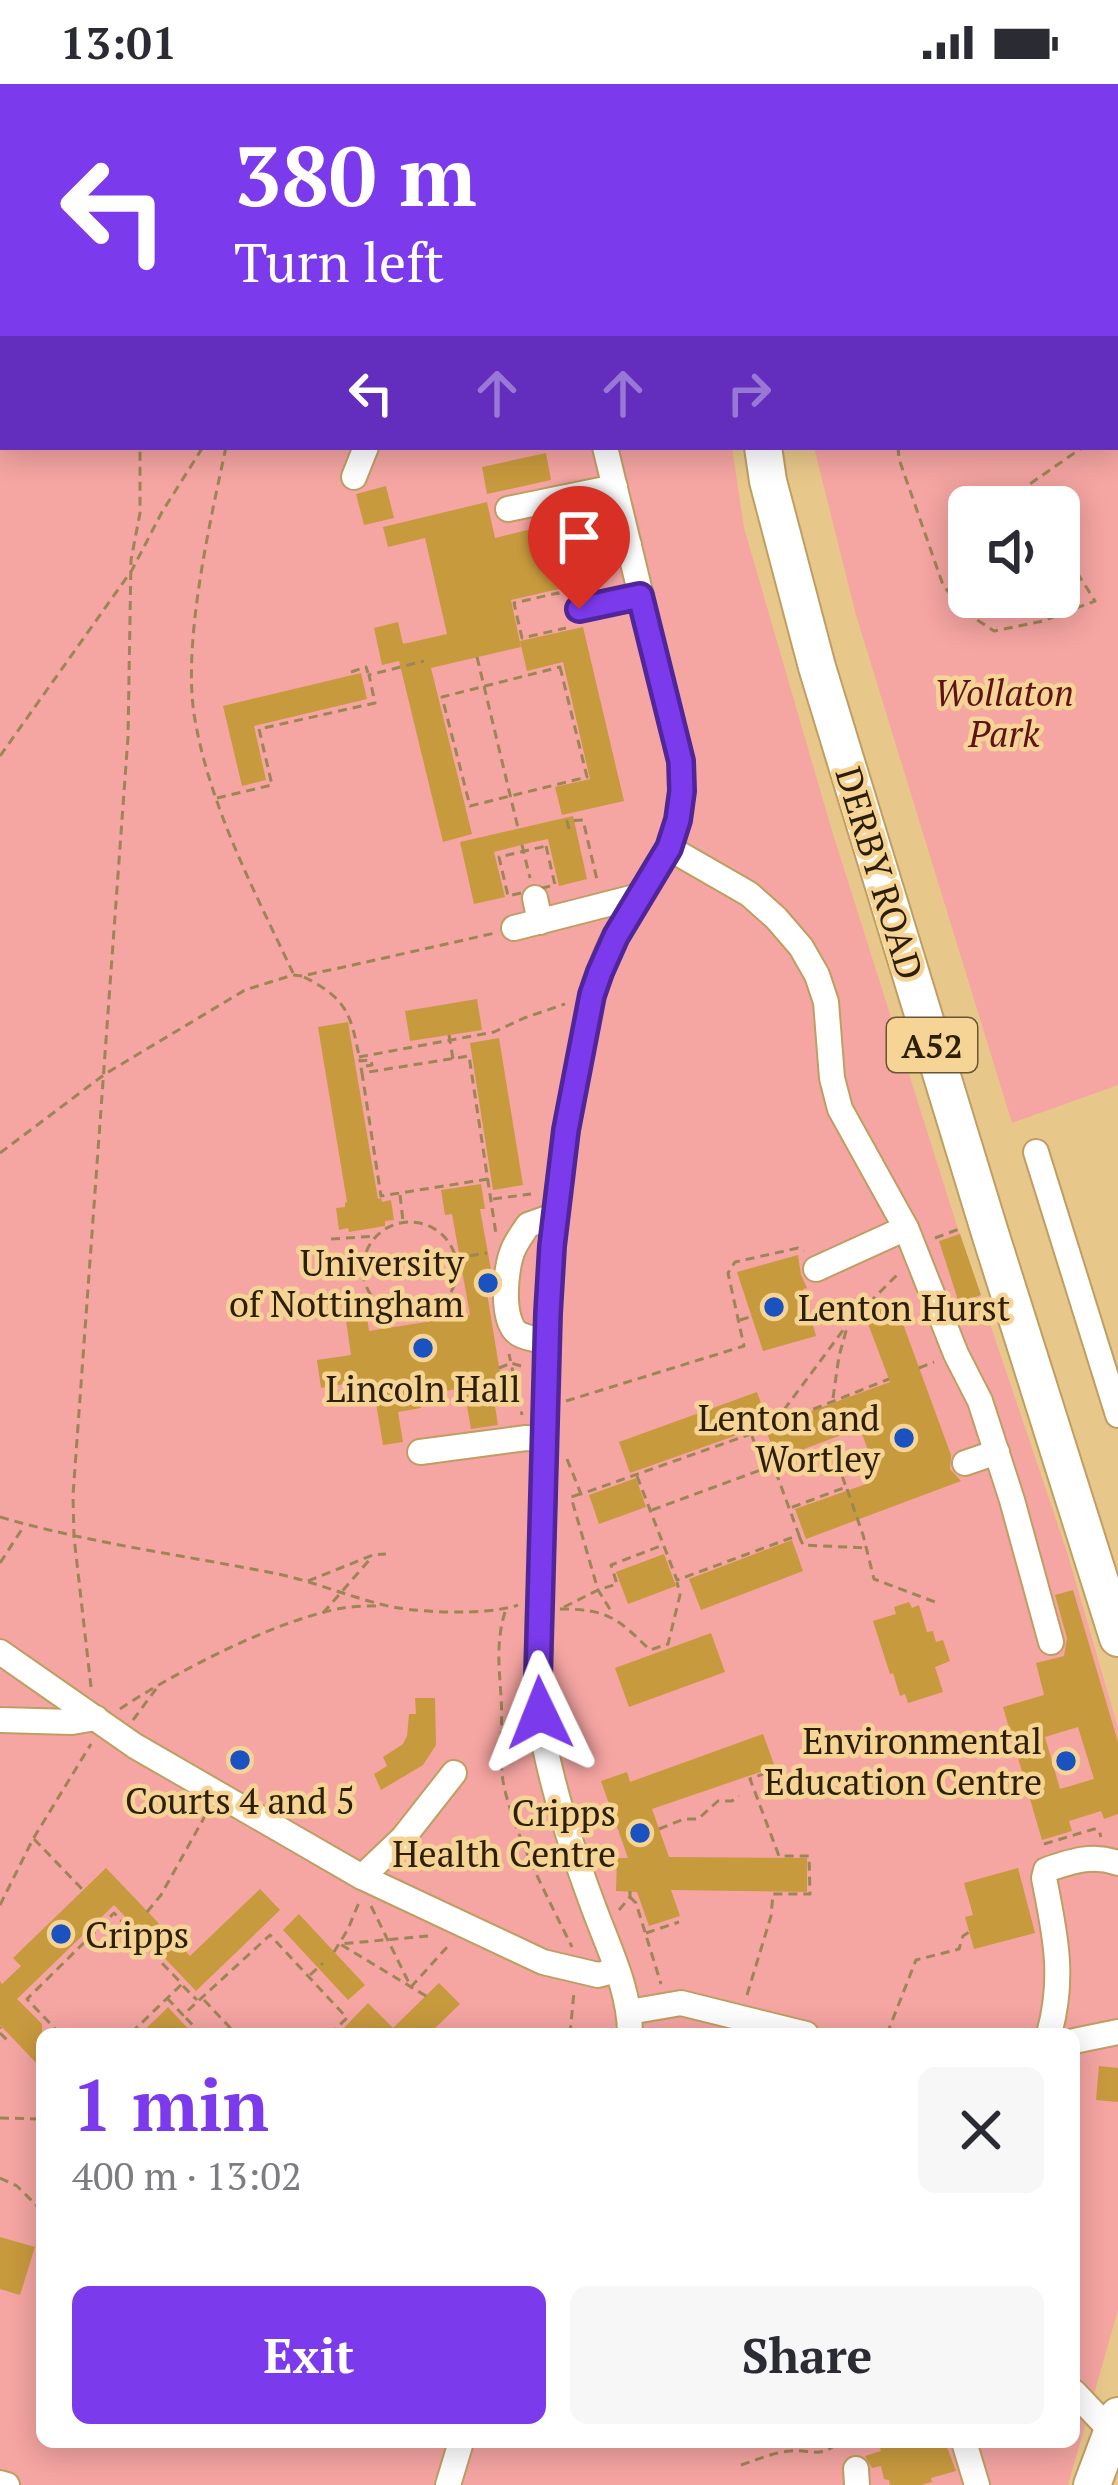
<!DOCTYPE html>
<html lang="en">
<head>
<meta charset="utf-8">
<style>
  :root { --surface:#fff; --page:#f7f7f7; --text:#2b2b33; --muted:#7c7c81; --accent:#7c3aed }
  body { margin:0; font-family:"PT Serif",serif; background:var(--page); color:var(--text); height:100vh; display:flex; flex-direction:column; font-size:45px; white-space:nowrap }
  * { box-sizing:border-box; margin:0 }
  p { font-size:39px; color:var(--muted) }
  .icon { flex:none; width:66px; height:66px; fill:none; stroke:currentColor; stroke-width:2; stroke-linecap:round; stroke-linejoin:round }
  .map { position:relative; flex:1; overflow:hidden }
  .panel { position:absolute; left:36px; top:1944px; width:1044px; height:420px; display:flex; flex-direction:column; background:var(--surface); border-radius:18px; box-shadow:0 6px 30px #0003 }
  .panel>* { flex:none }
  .top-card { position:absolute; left:0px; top:0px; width:1119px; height:366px; box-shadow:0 6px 30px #0003; background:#7c3aed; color:#fff; overflow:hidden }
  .tools { position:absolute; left:948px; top:402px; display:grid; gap:24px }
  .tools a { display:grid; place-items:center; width:132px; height:132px; border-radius:18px; background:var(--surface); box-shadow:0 6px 30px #0003; font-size:60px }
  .pin { position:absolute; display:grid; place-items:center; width:102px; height:102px; color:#fff; margin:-123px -51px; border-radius:50% 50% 50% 0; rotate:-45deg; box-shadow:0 0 12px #0007 }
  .pin .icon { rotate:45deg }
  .me { position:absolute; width:132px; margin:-66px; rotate:358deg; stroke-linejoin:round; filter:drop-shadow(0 0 9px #0008) }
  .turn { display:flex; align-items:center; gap:42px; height:252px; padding:0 36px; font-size:54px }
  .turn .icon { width:156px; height:156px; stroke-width:2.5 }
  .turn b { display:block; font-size:84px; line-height:102px }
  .lanes { display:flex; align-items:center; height:114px; padding:0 36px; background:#0003; justify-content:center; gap:60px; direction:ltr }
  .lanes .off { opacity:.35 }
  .round { display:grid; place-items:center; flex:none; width:126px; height:126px; border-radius:18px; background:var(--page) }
  .head { display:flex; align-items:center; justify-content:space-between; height:204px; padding:0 36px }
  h1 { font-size:72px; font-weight:700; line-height:90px; color:var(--accent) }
  .cta { display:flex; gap:24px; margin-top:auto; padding:24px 36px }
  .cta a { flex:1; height:138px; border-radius:18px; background:var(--accent); color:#fff; font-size:48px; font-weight:700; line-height:138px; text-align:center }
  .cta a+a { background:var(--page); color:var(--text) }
  .status { display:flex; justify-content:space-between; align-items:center; height:84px; padding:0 60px; background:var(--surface); direction:ltr }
  .status svg { height:33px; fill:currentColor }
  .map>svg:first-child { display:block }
  .green { fill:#f5a5a2; fill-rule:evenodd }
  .building { fill:#c89a3e; fill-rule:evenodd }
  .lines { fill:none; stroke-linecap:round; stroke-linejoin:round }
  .minor-casing { stroke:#bf9e62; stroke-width:28 }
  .highway-casing { stroke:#bf9e62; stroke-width:40 }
  .path { stroke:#9e8556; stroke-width:3; stroke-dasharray:9 6; stroke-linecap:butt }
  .minor { stroke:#fff; stroke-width:24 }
  .highway { stroke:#fff; stroke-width:36 }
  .path-bridge { stroke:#9e8556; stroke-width:3; stroke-dasharray:9 6; stroke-linecap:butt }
  .route-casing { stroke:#51269a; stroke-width:30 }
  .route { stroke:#7c3aed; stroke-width:21 }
  .poi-dot { fill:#1a52bf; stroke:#f6d496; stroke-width:4.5 }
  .labels { text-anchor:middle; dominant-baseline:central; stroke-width:9; stroke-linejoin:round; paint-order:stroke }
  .shield { fill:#f6d496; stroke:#695531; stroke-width:3 }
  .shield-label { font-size:33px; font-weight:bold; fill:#2c1f06 }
  .park-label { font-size:36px; font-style:italic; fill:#5f1319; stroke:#f6d496 }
  .street-label { font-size:36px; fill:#2c1f06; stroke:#f6d496 }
  .poi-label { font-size:36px; fill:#2c1f06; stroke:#f6d496; text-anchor:end }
</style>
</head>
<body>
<div class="status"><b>13:01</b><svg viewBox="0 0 49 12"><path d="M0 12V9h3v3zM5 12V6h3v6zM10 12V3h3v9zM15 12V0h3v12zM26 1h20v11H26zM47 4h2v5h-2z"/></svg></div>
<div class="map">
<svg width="1118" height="2401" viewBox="0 0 1118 2401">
  <rect width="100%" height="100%" fill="#e8c78a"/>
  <g class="green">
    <path d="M 0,0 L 722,0 L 722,3 L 3,3 L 3,363 L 732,363 L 744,444 L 832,747 L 958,1145 L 1067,1468 L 1118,1644 L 1118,2226 L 1068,2401 L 0,2401 ZM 42,1950 L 1074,1950 L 1074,2358 L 42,2358 Z"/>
    <path d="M 784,0 L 1118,0 L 1118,1001 L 1012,1039 L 856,531 L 814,363 L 1116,363 L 1116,3 L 784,3 ZM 969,423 L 1059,423 L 1059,513 L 969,513 Z"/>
  </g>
  <g class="building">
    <path d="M 546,369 L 551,396 L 487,410 L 482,383 Z"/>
    <path d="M 386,402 L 394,434 L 364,441 L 356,410 Z"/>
    <path d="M 487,418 L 495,454 L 557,439 L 572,502 L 511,516 L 521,563 L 431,584 L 472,750 L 443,758 L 399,577 L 382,581 L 374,544 L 398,538 L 403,560 L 447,550 L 425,454 L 388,463 L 383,443 Z"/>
    <path d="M 583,543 L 624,717 L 562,731 L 555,703 L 590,695 L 563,578 L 527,587 L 520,557 Z"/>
    <path d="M 361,589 L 367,615 L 254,642 L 266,696 L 242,702 L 223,622 Z"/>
    <path d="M 573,732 L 587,795 L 559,802 L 548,755 L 529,759 L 494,768 L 505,813 L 474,820 L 460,758 Z"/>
    <path d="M 477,915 L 482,946 L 410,957 L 405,927 Z"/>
    <path d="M 348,938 L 378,1115 L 381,1114 L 382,1118 L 391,1116 L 394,1136 L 385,1137 L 385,1142 L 349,1148 L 348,1144 L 339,1146 L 336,1124 L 345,1123 L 345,1119 L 347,1118 L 318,943 Z"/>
    <path d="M 499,954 L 523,1101 L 493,1106 L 470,959 Z"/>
    <path d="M 481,1100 L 485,1125 L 480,1125 L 491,1186 L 489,1208 L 487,1209 L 502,1301 L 492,1303 L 498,1341 L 471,1345 L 464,1304 L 418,1311 L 421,1324 L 398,1328 L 403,1358 L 383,1361 L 372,1295 L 321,1304 L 317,1276 L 351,1271 L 346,1236 L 367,1233 L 369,1247 L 470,1231 L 452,1130 L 445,1131 L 441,1106 Z"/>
    <path d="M 960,1150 L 981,1211 L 959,1219 L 939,1157 Z"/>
    <path d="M 798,1171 L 801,1191 L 807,1204 L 803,1205 L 816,1252 L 763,1267 L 737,1188 Z"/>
    <path d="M 895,1218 L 951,1371 L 950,1385 L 961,1397 L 806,1455 L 795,1425 L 869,1399 L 867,1395 L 877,1392 L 860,1344 L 777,1375 L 765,1344 L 890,1298 L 864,1229 Z"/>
    <path d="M 757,1308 L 768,1340 L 630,1389 L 619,1358 Z"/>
    <path d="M 636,1394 L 646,1423 L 599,1440 L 589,1411 Z"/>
    <path d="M 792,1456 L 803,1487 L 701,1526 L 689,1495 Z"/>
    <path d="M 664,1470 L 676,1502 L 628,1520 L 616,1488 Z"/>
    <path d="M 1073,1506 L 1118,1658 L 1118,1730 L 1104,1735 L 1101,1727 L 1069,1737 L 1072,1747 L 1042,1756 L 1003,1623 L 1044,1611 L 1036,1579 L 1064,1572 L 1067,1554 L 1055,1511 ZM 1078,1643 L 1094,1695 L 1060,1705 L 1045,1653 Z"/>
    <path d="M 909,1518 L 912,1524 L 919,1521 L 927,1548 L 933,1547 L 936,1558 L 943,1556 L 950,1577 L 935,1583 L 943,1608 L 908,1619 L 905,1610 L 900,1612 L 893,1589 L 890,1590 L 873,1537 L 896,1530 L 894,1523 Z"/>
    <path d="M 711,1549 L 725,1588 L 629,1623 L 615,1584 Z"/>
    <path d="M 415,1614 L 435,1614 L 436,1661 L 423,1681 L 381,1706 L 374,1690 L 387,1682 L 383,1673 L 403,1660 L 407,1652 L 409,1630 L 416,1630 Z"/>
    <path d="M 763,1650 L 775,1683 L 652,1725 L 669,1773 L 807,1774 L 807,1808 L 671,1806 L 680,1832 L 649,1842 L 637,1808 L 616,1807 L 617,1774 L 628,1774 L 601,1697 L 627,1688 L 630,1698 Z"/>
    <path d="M 106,1784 L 190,1872 L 260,1805 L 280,1826 L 196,1907 L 114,1821 L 17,1915 L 42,1940 L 42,1985 L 0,1941 L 0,1897 L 2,1900 L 21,1882 L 13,1874 Z"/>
    <path d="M 1018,1784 L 1035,1849 L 974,1865 L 965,1833 L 973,1831 L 964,1799 Z"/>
    <path d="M 299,1830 L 365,1901 L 348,1916 L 283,1846 Z"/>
    <path d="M 439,1899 L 460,1920 L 429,1950 L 338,1950 L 368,1919 L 393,1944 Z"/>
    <path d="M 168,1923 L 193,1950 L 140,1950 L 157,1934 Z"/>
    <path d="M 1099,1982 L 1118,1984 L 1118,2018 L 1096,2016 Z"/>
    <path d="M 0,2153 L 35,2163 L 20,2211 L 0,2205 Z"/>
    <path d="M 879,2358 L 945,2358 L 956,2387 L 931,2394 L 932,2398 L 921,2401 L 890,2401 L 889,2396 L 884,2395 L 881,2382 L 872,2384 L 865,2372 L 881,2367 Z"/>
  </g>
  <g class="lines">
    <g class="minor-casing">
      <g id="minor">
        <path d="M 186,0 L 187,3"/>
        <path d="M 628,3 L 628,0"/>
        <path d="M 0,163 L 1,169"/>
        <path d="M 605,363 L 681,677 C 682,707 682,738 668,766 C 649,804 619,836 604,876 C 590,913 584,952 577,991 C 566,1050 555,1111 551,1171 C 546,1259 545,1347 543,1435 C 541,1510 531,1588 545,1663 C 556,1716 573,1768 592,1819 C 607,1861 630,1905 630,1950"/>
        <path d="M 354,393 L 366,363"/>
        <path d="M 508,425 L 615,403"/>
        <path d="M 584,472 L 629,461"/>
        <path d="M 579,525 L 640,512"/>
        <path d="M 669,764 L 749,810 L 776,834 L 801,863 L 817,891 L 826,918 L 832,994 L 840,1025 L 906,1144 L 956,1270 L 980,1317 L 1012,1416 L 1051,1558"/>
        <path d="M 535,814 L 540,838"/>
        <path d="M 514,844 L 639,812"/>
        <path d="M 1036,1068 L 1118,1331"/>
        <path d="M 816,1185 L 906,1144"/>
        <path d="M 547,1258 C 539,1256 526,1254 519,1250 C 500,1239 505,1184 513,1166 C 516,1158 523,1149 528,1141 L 556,1131"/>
        <path d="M 420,1368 L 526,1354 L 544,1355"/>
        <path d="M 965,1379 L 997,1368"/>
        <path d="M 0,1568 L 135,1662 L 362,1793 L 543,1878 L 598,1891 L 617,1886"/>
        <path d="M 0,1636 L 72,1638 L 96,1634"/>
        <path d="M 362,1793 L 403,1754 L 454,1689"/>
        <path d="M 629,1928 L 681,1919 L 806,1950"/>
        <path d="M 1049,1950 C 1065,1893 1055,1850 1044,1794 L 1046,1786 C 1072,1777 1092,1770 1118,1779"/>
        <path d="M 1074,1957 L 1118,1948"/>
        <path d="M 1074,2308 L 1113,2349"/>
        <path d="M 964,2358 L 977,2401"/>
        <path d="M 856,2385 L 857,2401"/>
        <path d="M 0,2399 L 7,2401"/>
        <path d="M 448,2401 L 461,2358"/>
      </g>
    </g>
    <g class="highway-casing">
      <g id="highway">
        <path d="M 754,0 L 754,3"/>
        <path d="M 763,363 L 768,397 L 817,583 L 990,1149 L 1118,1554"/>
        <path d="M 1092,2401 L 1118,2332"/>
      </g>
    </g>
    <g class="path">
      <path d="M 269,0 L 270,3"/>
      <path d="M 350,0 L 350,3"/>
      <path d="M 411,0 L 412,3"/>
      <path d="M 503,0 L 504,3"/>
      <path d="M 671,0 L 677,3"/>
      <path d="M 867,0 L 868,3"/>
      <path d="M 877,3 L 877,0"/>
      <path d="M 0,83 L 3,82"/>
      <path d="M 0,118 L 3,123"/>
      <path d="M 226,363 C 210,438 183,555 194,630 C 209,722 254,806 293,889"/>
      <path d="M 898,363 L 899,375 L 943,501 L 964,527 L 994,547 L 1043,537 L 1095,517 L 1059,460"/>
      <path d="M 1036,423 L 1024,404 L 1083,363"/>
      <path d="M 558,511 L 558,509 L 514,519 L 522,554 L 566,544"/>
      <path d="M 477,573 L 518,744"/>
      <path d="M 560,583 L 587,693 L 470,722 L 442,613 Z"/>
      <path d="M 351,588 L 366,583 L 368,589"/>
      <path d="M 0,672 L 132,486 L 162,428 L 203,363"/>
      <path d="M 217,714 L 272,701 L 259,645 L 375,619 L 369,591 L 424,577"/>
      <path d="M 569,745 L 567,737 L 583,736 L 597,796"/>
      <path d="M 522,761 L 530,794"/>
      <path d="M 546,762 L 555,801 L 508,812 L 499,773 Z"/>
      <path d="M 304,893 C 348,915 351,931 360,977 L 371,976 L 372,981 L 361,983 L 362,989"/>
      <path d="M 359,973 L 494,948 L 524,934 L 565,920"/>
      <path d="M 0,1069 L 105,990 L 245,906 L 293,891 L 302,892 L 353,881 L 495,849"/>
      <path d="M 488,1095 L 381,1112 L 362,989 L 469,972 L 496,1150"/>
      <path d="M 400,1111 L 403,1137"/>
      <path d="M 493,1115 L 531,1110"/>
      <circle cx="410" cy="1185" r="47"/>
      <path d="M 935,1154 L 959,1145"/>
      <path d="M 331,1155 L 376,1152"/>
      <path d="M 455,1174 L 487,1169"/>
      <path d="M 868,1222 L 869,1224 L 879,1220 L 880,1223"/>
      <path d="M 740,1236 L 753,1232"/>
      <path d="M 521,1282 L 511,1279 L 522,1331"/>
      <path d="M 499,1284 L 511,1279 L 509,1270"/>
      <path d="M 919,1284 L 934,1278"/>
      <path d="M 833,1314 L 839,1272 L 848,1240 L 898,1190"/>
      <path d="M 566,1317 L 744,1262 L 728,1189 L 735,1178 L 798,1164 L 804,1167"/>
      <path d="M 495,1320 L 517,1320"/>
      <path d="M 775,1338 L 844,1245"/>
      <path d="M 752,1352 L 764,1386"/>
      <path d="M 567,1375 L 581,1410 L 751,1350 L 889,1295"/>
      <path d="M 637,1392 L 677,1496 L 799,1451 L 774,1383"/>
      <path d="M 847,1405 L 863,1451 L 874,1495 L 935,1518"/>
      <path d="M 580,1410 L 571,1413 L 598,1506 L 613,1530"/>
      <path d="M 652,1426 L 831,1360 L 846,1403 L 790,1424"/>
      <path d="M 0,1433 C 89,1459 182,1471 273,1489 C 310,1496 344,1511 380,1520 C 410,1529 488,1532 518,1521"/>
      <path d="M 799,1452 L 803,1461 L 867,1464"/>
      <path d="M 0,1479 L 24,1442"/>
      <path d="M 308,1497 L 373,1471 L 386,1470"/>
      <path d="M 564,1523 L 598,1506 L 617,1500 L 611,1481 L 663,1461"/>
      <path d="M 560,1525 C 608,1525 617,1534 650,1566 L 668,1560 L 680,1511 L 677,1498"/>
      <path d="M 505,1528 C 496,1557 499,1582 501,1612 C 503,1640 499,1668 503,1697 C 512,1747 549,1816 572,1863"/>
      <path d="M 323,1529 L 372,1473"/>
      <path d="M 91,1603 L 74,1453 L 73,1411 L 128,653 L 131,476 L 140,429 L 140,363"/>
      <path d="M 120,1625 C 175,1588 278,1535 343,1524 C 355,1522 369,1522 381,1522"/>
      <path d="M 133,1636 L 156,1605"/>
      <path d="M 659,1745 L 684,1735 L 698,1735 L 718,1717 L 732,1717 L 739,1712"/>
      <path d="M 34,1755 L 83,1806"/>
      <path d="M 1044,1760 L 1094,1745 L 1099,1746 L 1101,1753"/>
      <path d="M 630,1813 L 636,1819 L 661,1900"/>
      <path d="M 0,1821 L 33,1755 L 91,1660"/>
      <path d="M 371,1822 L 411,1903 L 448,1862"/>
      <path d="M 619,1826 L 630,1813 L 630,1807"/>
      <path d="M 147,1828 L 161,1811 L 205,1732"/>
      <path d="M 646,1849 L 679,1838"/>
      <path d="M 334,1868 L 348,1845 L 360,1816"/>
      <path d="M 310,1891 L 323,1879"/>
      <path d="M 183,1902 L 197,1916"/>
      <path d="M 747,1911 L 771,1832 L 773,1810 L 810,1810 L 809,1772 L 779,1772 L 750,1695 L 778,1684"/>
      <path d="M 426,1912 L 340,1860 L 428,1852"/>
      <path d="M 167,1914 L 183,1931 L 270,1851 L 347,1934 L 330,1950"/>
      <path d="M 204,1916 L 236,1950"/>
      <path d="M 186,1934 L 201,1950"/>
      <path d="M 0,1944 L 1,1943"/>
      <path d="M 0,1949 L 7,1956 L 11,1953"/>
      <path d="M 60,1950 L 27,1915 L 114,1829 L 182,1900 L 130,1950"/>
      <path d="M 570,1950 L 574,1908"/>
      <path d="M 668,1950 L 680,1944"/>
      <path d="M 887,1950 L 916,1876 L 959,1865 L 963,1852 L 969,1848"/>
      <path d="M 0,2034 L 42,2035"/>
      <path d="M 0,2094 L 17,2102 L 42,2127"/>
      <path d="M 741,2381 C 757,2376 774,2368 790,2367 C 811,2365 821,2375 838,2358"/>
    </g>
    <use href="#minor" class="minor"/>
    <use href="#highway" class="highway"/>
    <path class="path-bridge" d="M 449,951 L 453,975"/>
  </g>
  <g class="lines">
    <g class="route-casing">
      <path id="route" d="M 540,1629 L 538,1594 L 548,1229 L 552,1162 L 566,1046 L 592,911 L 600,888 L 616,852 L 669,764 L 678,736 L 682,707 L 681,677 L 640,512 L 579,525"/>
    </g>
    <use href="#route" class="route"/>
  </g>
  <g class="poi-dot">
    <circle cx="488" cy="1199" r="12"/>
    <circle cx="774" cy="1223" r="12"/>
    <circle cx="423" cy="1264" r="12"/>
    <circle cx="904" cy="1354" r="12"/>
    <circle cx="240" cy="1676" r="12"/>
    <circle cx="1066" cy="1677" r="12"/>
    <circle cx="640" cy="1749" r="12"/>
    <circle cx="61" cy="1850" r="12"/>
  </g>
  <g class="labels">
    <rect class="shield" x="887" y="934" width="90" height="54" rx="9"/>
    <g class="shield-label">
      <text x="932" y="961">A52</text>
    </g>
    <g class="park-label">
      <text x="1004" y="608">Wollaton<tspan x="1004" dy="41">Park</tspan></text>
    </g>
    <g class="street-label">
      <text transform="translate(880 789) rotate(73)">DERBY ROAD</text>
    </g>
    <g class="poi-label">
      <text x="464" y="1178">University<tspan x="464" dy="41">of Nottingham</tspan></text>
      <text x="798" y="1223" text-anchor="start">Lenton Hurst</text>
      <text x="423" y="1304" text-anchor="middle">Lincoln Hall</text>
      <text x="880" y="1333">Lenton and<tspan x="880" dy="41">Wortley</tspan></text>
      <text x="1042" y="1656">Environmental<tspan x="1042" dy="41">Education Centre</tspan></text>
      <text x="240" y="1716" text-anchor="middle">Courts 4 and 5</text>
      <text x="616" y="1728">Cripps<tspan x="616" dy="41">Health Centre</tspan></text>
      <text x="85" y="1850" text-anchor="start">Cripps</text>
    </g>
  </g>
</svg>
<div class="tools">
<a><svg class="icon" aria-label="sound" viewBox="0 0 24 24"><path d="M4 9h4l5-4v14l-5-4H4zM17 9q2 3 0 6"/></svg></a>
</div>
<div class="pin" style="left:579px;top:525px;background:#d93025"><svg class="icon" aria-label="arrive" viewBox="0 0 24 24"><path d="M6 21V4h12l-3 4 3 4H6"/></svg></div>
<svg class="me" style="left:540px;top:1629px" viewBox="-20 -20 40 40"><path d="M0-17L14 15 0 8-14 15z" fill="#7c3aed" stroke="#fff" stroke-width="4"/></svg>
<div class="top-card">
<div class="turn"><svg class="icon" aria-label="left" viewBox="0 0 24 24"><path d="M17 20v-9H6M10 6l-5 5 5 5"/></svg><div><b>380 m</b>Turn left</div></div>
<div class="lanes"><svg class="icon" aria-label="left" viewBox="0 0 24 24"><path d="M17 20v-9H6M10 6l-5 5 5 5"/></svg><svg class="icon off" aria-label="ahead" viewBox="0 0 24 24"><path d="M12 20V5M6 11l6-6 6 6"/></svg><svg class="icon off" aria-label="ahead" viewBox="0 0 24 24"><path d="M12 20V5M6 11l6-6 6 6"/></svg><svg class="icon off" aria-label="right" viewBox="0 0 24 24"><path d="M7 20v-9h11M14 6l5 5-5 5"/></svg></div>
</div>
<section class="panel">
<div class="head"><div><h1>1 min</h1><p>400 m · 13:02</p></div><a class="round"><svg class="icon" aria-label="close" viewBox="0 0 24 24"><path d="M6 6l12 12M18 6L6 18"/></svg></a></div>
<div class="cta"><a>Exit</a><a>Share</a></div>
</section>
</div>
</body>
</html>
